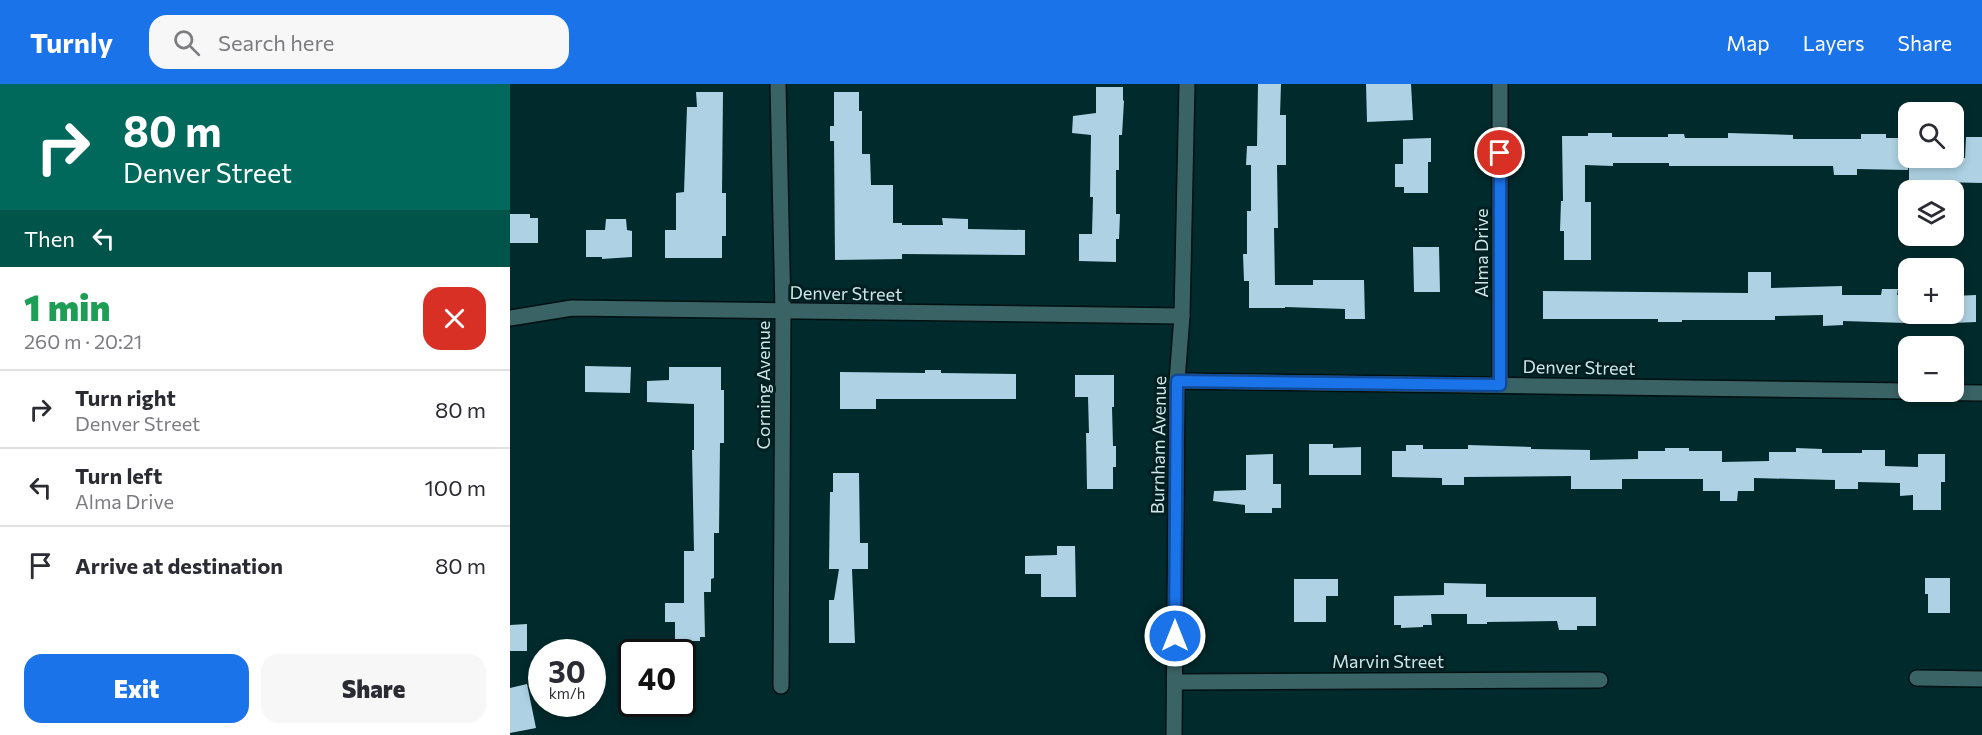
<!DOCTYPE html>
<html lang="en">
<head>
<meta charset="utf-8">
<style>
  :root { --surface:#fff; --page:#f7f7f7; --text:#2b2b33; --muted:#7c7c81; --line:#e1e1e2; --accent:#1a73e8 }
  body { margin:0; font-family:Commissioner,sans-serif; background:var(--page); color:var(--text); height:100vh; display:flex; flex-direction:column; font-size:22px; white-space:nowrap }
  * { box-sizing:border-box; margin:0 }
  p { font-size:20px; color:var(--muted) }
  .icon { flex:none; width:33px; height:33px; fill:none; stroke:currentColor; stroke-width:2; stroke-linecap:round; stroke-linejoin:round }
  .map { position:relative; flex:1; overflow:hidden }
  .drawer { display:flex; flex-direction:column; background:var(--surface); width:510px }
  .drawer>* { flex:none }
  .top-card { background:#00695c; color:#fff; overflow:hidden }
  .fabs { position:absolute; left:1388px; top:18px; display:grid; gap:12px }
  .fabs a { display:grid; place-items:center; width:66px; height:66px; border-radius:12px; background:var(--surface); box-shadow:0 3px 9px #0003; font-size:30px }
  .speed { position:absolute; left:18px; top:555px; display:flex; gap:12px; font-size:30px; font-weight:700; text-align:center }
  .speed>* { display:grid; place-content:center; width:78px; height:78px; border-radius:50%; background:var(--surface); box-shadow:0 3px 9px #0003; line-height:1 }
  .speed small { font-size:15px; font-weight:400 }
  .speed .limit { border:3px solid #111; border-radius:9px; background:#fff; color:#111 }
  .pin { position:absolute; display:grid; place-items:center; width:51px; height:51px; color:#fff; margin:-26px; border:3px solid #fff; border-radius:50%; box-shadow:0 2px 6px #0007 }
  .me { position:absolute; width:66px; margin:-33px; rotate:0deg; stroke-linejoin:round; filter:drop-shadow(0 0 4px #0008) }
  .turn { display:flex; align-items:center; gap:21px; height:126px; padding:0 24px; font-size:27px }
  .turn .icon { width:78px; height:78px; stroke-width:2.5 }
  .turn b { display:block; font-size:42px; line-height:51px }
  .then { display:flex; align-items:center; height:57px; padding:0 24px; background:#0003; gap:12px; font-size:22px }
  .round { display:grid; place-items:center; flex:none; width:63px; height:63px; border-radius:18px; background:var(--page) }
  .overview { display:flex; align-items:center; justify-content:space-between; height:102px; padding:0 24px }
  h1 { font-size:36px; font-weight:800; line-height:45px; color:#1e9e55 }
  .primary-button { display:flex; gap:12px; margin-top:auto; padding:12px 24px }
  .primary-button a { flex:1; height:69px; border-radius:18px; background:var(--accent); color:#fff; font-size:24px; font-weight:800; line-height:69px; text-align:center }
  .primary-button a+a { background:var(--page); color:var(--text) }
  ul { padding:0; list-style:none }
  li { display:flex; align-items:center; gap:18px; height:78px; padding:0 24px; border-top:2px solid var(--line) }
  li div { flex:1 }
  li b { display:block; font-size:22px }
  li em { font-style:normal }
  header { display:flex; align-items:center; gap:36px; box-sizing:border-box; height:84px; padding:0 30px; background:var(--accent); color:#fff }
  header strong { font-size:28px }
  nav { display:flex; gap:33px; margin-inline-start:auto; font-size:21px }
  .search { width:420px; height:54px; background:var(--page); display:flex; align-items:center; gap:15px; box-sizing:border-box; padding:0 21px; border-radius:18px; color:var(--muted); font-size:22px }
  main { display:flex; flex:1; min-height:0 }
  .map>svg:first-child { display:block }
  .building { fill:#aed2e3 }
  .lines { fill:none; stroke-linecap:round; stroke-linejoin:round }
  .street-casing { stroke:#001012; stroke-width:18 }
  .secondary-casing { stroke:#001012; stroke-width:18 }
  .street { stroke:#3a6365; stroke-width:15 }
  .secondary { stroke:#3a6365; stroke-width:15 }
  .route-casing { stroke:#114b97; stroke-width:15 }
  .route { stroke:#1a73e8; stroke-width:10 }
  .labels { text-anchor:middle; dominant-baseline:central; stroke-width:6; stroke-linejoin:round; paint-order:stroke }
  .street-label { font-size:18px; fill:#cfe5e6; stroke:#001f21 }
</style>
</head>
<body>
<header>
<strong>Turnly</strong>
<div class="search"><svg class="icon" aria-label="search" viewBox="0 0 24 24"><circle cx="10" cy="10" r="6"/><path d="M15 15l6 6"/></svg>Search here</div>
<nav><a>Map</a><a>Layers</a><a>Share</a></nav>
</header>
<main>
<section class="drawer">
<div class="top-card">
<div class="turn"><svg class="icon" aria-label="right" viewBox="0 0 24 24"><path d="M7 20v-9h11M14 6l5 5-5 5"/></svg><div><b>80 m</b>Denver Street</div></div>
<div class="then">Then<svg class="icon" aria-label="left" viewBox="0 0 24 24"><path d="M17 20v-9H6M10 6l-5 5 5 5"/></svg></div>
</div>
<div class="overview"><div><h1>1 min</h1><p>260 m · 20:21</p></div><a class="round" style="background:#d93025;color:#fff"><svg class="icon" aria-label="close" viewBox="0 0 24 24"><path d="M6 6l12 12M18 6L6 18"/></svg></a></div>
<ul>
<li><svg class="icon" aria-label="right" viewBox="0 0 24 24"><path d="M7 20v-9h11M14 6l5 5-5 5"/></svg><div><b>Turn right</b><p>Denver Street</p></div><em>80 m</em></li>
<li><svg class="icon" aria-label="left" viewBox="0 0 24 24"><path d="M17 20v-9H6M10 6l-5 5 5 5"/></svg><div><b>Turn left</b><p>Alma Drive</p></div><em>100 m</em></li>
<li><svg class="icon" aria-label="arrive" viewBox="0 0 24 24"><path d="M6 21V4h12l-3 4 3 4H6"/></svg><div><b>Arrive at destination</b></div><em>80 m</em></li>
</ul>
<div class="primary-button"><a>Exit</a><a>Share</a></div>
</section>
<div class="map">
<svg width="1472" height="651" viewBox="0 0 1472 651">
  <rect width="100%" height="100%" fill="#002a2c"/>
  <g class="building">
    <path d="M 748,0 L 771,0 L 770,31 L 776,31 L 776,81 L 767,81 L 768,144 L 764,144 L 765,201 L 803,201 L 803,196 L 854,196 L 855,235 L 835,235 L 835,225 L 775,223 L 775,224 L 739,224 L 739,197 L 734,197 L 733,170 L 737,170 L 737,127 L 741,127 L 741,81 L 736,81 L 737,62 L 747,62 Z"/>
    <path d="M 856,0 L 901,0 L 903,36 L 857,38 Z"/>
    <path d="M 586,3 L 613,3 L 613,16 L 614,17 L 612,51 L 609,51 L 609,86 L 606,86 L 606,130 L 610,130 L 609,155 L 606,155 L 606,178 L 569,177 L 569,150 L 582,150 L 583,113 L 580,113 L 581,51 L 562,49 L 563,32 L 586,29 Z"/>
    <path d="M 186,8 L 213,8 L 212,109 L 216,109 L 216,152 L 212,152 L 212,174 L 155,174 L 155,146 L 166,146 L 166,109 L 174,108 L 177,23 L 187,23 Z"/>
    <path d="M 324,8 L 349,8 L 349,27 L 352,27 L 352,70 L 360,70 L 361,101 L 383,101 L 383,139 L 392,139 L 392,141 L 433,141 L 432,134 L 458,135 L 458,145 L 515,146 L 515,171 L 392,170 L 392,175 L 325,176 L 324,57 L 320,57 L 320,42 L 324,42 Z"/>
    <path d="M 1078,49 L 1102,49 L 1102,53 L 1158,53 L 1158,50 L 1174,50 L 1175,54 L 1218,54 L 1218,49 L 1283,51 L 1283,55 L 1351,55 L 1351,50 L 1376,50 L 1376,54 L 1398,54 L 1398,86 L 1347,85 L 1347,91 L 1324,91 L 1323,82 L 1159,82 L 1159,79 L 1103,79 L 1103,82 L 1075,81 L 1075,118 L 1081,118 L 1081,176 L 1054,176 L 1054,147 L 1050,147 L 1051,117 L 1053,117 L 1052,52 L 1078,52 Z"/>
    <path d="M 1456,53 L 1472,53 L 1472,99 L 1428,98 L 1427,106 L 1411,106 L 1410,98 L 1399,98 L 1399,74 L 1455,74 Z"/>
    <path d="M 921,54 L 921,78 L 918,78 L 918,109 L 894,109 L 894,103 L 885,103 L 885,80 L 893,80 L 893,55 Z"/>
    <path d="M 0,130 L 20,130 L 20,134 L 28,134 L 28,159 L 0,159 Z"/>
    <path d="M 96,135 L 116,135 L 117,146 L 122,147 L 122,173 L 92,175 L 92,173 L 76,173 L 76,146 L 95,146 Z"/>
    <path d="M 903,163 L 929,163 L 930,208 L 904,208 Z"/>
    <path d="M 1238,188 L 1261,188 L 1261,204 L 1332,202 L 1332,211 L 1371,211 L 1372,205 L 1388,205 L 1387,211 L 1397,211 L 1396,239 L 1333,237 L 1333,241 L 1313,242 L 1313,231 L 1265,232 L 1265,236 L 1172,236 L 1172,238 L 1148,238 L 1148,235 L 1033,235 L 1033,207 L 1238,209 Z"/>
    <path d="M 1466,211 L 1466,238 L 1443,239 L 1443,212 Z"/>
    <path d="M 75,282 L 121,283 L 120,309 L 75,308 Z"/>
    <path d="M 159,283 L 211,283 L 211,306 L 214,306 L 214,359 L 210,359 L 209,449 L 204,449 L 204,494 L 201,495 L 201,508 L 194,508 L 195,553 L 190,553 L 190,557 L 165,557 L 165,538 L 155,538 L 155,519 L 174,519 L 174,467 L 184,467 L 182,366 L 184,366 L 184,320 L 137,318 L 137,297 L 159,296 Z"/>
    <path d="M 415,286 L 431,286 L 431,289 L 506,290 L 506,315 L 366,315 L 366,325 L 330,325 L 330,288 L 415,289 Z"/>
    <path d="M 565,291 L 604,291 L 604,323 L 602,323 L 603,362 L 606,362 L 606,383 L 603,383 L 603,405 L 577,405 L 576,349 L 579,349 L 578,313 L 565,313 Z"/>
    <path d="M 799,360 L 823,360 L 823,364 L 851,363 L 851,391 L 799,391 Z"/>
    <path d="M 896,361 L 913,361 L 913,365 L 958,365 L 958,361 L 1021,363 L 1021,365 L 1080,366 L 1080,376 L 1128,375 L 1128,367 L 1155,367 L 1155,364 L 1179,364 L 1179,367 L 1212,367 L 1212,378 L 1259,377 L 1259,368 L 1286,368 L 1286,364 L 1312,365 L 1312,369 L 1352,369 L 1352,366 L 1375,366 L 1375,382 L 1408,383 L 1408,370 L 1435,370 L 1435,398 L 1431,398 L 1431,426 L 1403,426 L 1403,411 L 1390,412 L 1390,399 L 1348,398 L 1348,405 L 1325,405 L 1325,396 L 1244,394 L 1244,407 L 1228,407 L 1227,417 L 1210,417 L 1210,407 L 1193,407 L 1193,395 L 1112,395 L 1112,405 L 1061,405 L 1061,392 L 954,393 L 954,401 L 932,401 L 932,394 L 882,393 L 882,367 L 896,367 Z"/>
    <path d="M 763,370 L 763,400 L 771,400 L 771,424 L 762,424 L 762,429 L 735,429 L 735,421 L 703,417 L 704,407 L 736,406 L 736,371 Z"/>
    <path d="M 323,389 L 349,389 L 350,459 L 358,459 L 358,485 L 342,485 L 345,559 L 319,559 L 319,516 L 324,516 L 329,485 L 319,485 L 320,408 L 323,408 Z"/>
    <path d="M 547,462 L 565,462 L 566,513 L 531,513 L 531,490 L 515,490 L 515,472 L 547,471 Z"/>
    <path d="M 1415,494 L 1440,494 L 1440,529 L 1418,529 L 1418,510 L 1415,510 Z"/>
    <path d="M 784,495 L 828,495 L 828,512 L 816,512 L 816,538 L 784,538 Z"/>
    <path d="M 934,499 L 976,500 L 976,513 L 1086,513 L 1086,542 L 1067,542 L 1067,546 L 1049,546 L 1047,537 L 977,538 L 977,540 L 957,540 L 957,530 L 921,530 L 922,541 L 913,541 L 913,543 L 891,544 L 891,541 L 884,541 L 884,512 L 934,511 Z"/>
    <path d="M 17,540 L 17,567 L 0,567 L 0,541 Z"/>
    <path d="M 17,600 L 26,644 L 0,649 L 0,604 Z"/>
  </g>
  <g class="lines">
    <g class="street-casing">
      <g id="street">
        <path d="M 268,0 L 273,228 L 271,602"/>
        <path d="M 990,0 L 990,301"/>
        <path d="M 0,234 L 62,224 L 672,232"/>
        <path d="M 667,297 L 1398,307"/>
        <path d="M 1399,308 L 1472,309"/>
        <path d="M 1407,594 L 1472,595"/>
        <path d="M 665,598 L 1090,596"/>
      </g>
    </g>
    <g class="secondary-casing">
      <path id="secondary" d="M 664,651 L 667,297 L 672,232 L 677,0"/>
    </g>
    <use href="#street" class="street"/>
    <use href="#secondary" class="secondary"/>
  </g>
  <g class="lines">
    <g class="route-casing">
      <path id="route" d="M 665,552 L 667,297 L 990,301 L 990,69"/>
    </g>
    <use href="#route" class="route"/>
  </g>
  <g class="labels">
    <g class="street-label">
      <text transform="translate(971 169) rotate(-90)">Alma Drive</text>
      <text transform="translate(336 209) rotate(1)">Denver Street</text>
      <text transform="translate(1069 283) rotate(1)">Denver Street</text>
      <text transform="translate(253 301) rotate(-90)">Corning Avenue</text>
      <text transform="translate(648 361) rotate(-89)">Burnham Avenue</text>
      <text x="878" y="577">Marvin Street</text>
    </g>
  </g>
</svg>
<div class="fabs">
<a><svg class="icon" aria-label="search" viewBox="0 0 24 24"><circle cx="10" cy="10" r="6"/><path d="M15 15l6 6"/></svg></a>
<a><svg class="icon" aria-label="layers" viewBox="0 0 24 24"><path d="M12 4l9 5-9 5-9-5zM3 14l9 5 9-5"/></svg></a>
<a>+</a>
<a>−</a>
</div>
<div class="speed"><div>30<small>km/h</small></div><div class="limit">40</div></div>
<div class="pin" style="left:990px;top:69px;background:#d93025"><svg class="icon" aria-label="arrive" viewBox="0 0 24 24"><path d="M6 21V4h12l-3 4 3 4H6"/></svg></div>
<svg class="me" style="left:665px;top:552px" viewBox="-20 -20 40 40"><circle r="17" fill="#1a73e8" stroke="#fff" stroke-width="3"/><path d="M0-11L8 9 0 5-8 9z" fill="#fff"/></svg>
</div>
</main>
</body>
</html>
